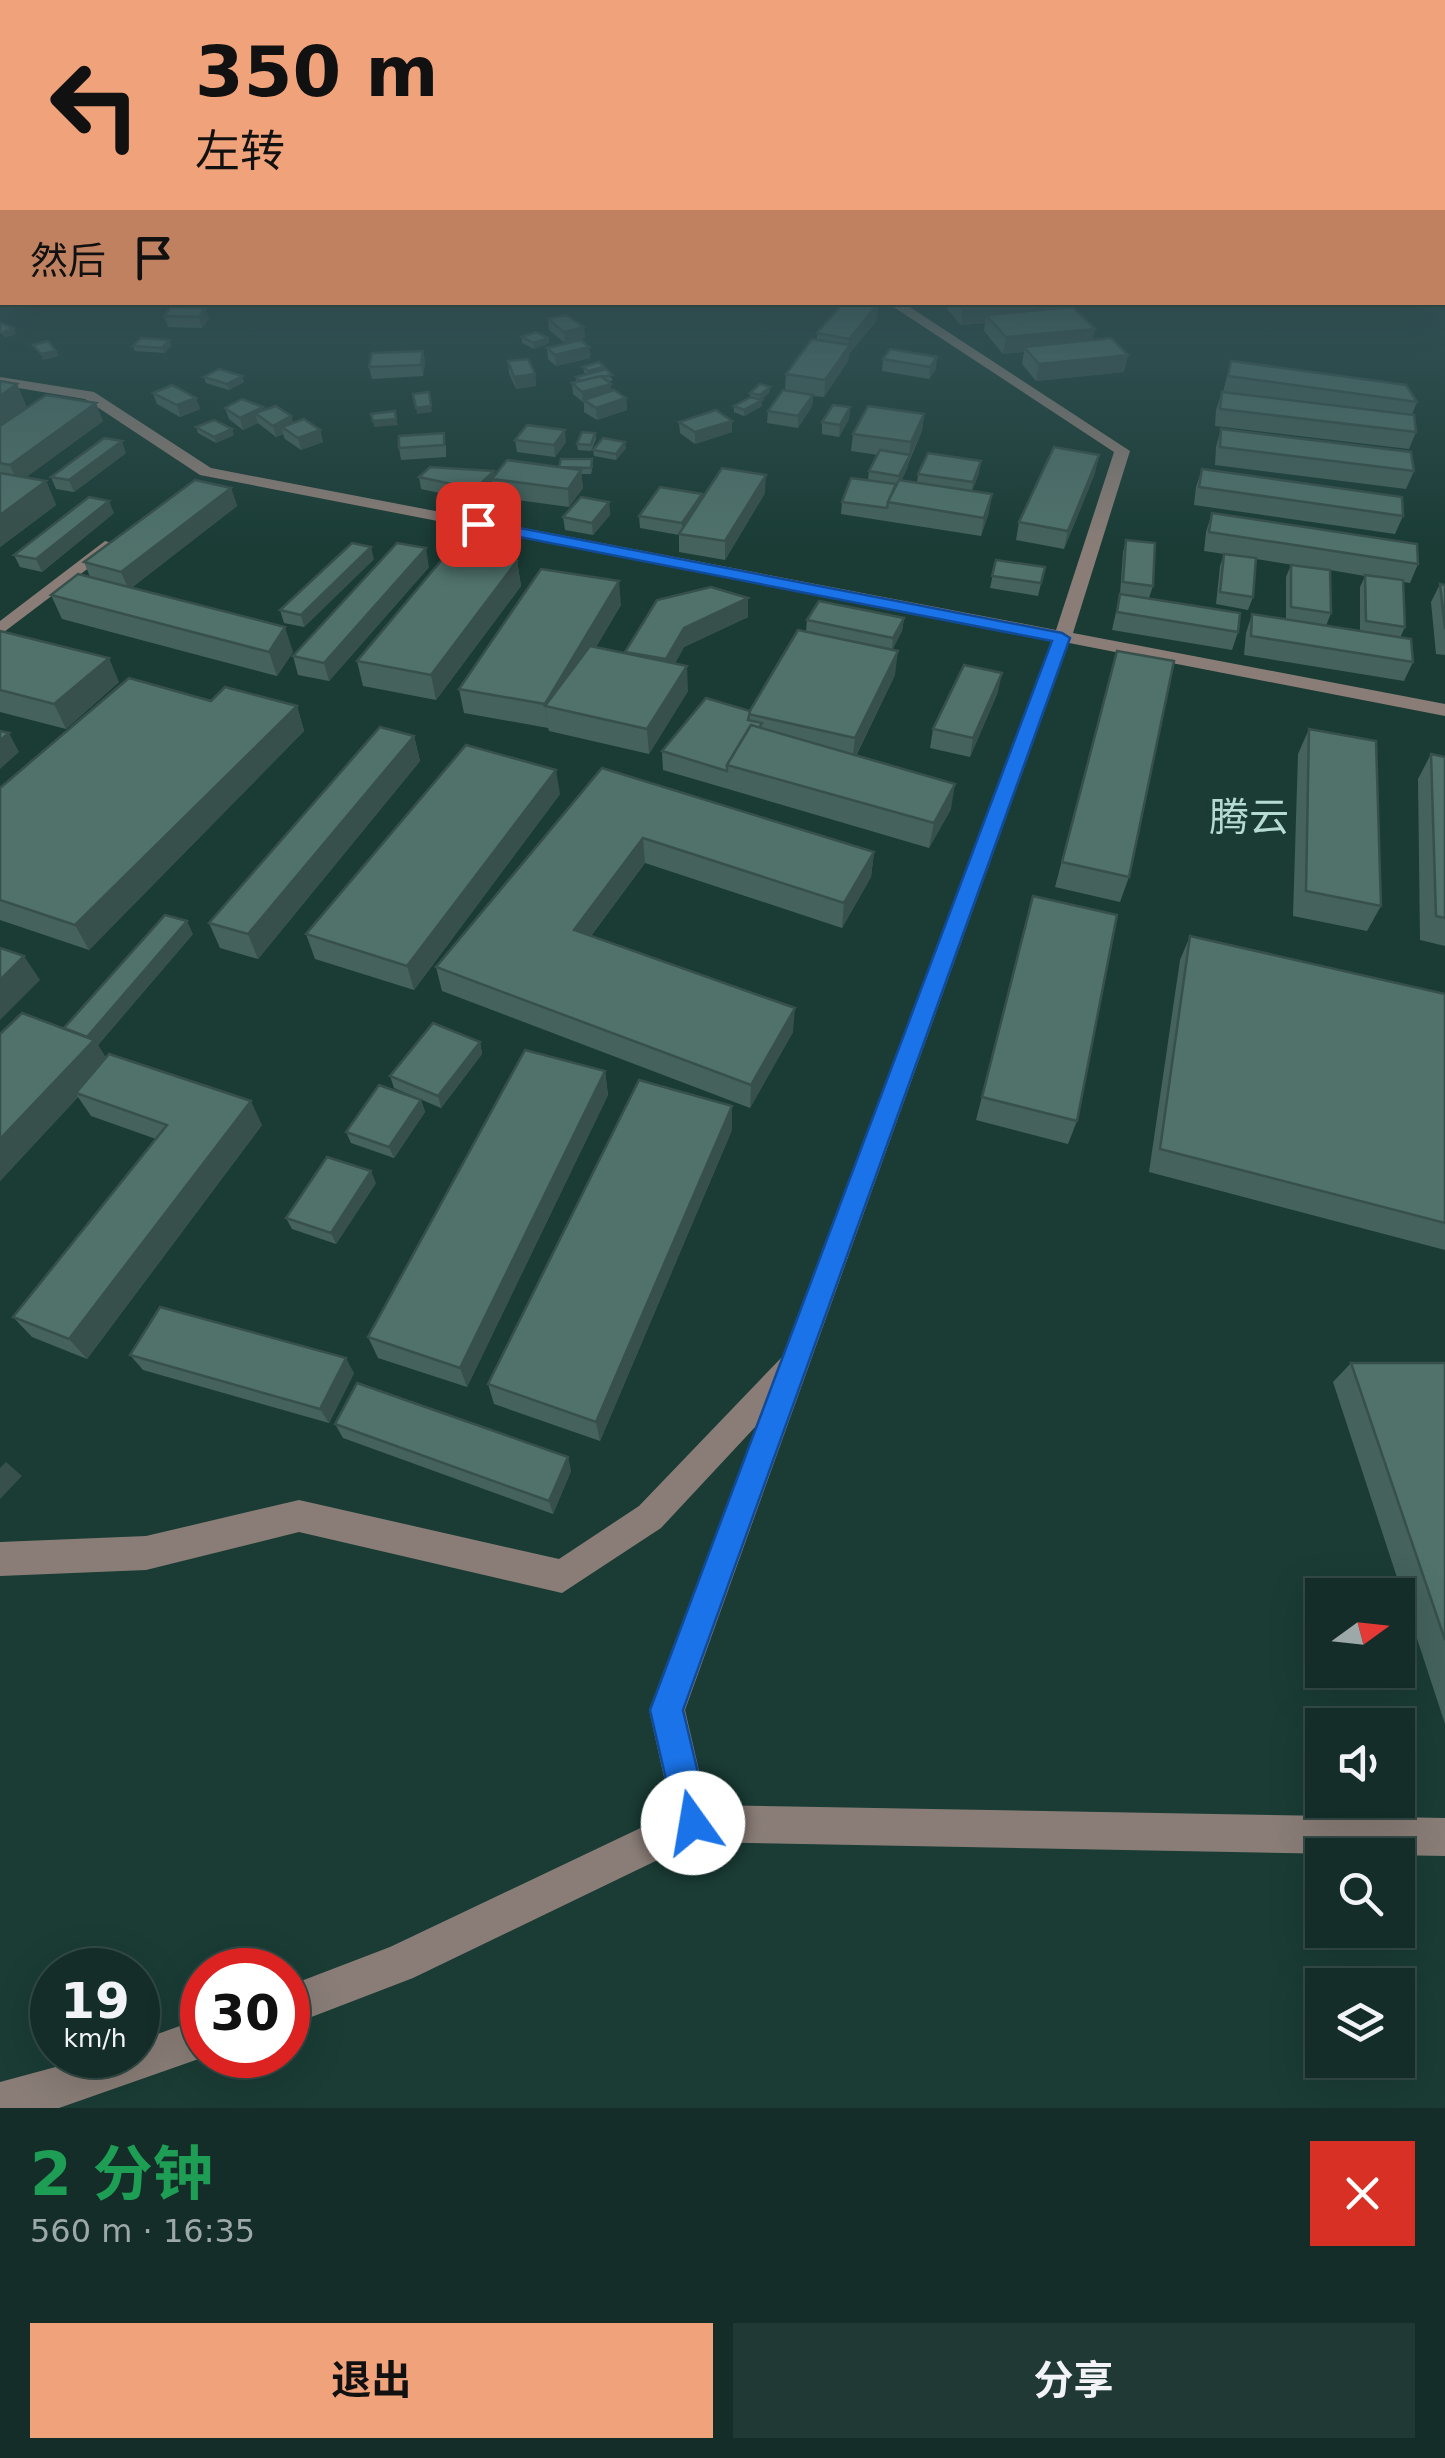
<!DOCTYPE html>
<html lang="zh">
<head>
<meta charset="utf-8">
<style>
  :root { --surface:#142d28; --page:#213934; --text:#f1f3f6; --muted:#9da8a8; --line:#334945; --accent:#f0a27a }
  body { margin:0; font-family:"DejaVu Sans","Noto Sans SC",sans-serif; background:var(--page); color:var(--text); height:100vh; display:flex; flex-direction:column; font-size:38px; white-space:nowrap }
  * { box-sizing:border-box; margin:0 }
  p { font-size:32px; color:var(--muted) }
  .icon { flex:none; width:55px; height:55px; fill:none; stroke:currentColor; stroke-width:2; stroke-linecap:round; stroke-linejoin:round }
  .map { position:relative; height:2108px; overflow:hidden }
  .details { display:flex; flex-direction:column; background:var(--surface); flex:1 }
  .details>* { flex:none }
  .banner { position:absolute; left:0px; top:0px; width:1445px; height:305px; box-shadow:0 10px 40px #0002,0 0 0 2px var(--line); background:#f0a27a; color:#111; overflow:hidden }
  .needle { width:65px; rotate:75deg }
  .tools { position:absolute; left:1305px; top:1578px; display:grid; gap:20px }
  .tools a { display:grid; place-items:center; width:110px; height:110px; border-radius:0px; background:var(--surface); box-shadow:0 10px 40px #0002,0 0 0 2px var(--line); font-size:50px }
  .speed { position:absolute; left:30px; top:1948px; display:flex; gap:20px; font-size:50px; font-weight:700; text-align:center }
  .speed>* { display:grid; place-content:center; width:130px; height:130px; border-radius:50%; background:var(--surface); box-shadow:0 10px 40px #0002,0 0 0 2px var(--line); line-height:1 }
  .speed small { font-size:25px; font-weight:400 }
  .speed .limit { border:15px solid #d22; background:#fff; color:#111 }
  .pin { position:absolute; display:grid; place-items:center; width:85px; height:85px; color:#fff; margin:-42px; border-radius:20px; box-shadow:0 5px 15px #0006 }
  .me { position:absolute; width:110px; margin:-55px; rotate:347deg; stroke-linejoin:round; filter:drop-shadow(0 0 8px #0008) }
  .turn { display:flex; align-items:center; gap:35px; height:210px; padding:0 30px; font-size:45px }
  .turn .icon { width:130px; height:130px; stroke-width:2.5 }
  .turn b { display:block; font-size:70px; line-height:85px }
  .then { display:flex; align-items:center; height:95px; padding:0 30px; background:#0003; gap:20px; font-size:38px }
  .round { display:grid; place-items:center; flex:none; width:105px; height:105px; border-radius:0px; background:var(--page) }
  .head { display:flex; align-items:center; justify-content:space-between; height:170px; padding:0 30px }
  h1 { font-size:60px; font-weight:700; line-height:75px; color:#1e9e55 }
  .primary-button { display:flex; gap:20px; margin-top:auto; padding:20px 30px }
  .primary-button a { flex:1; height:115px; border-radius:0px; background:var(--accent); color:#111; font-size:40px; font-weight:700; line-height:115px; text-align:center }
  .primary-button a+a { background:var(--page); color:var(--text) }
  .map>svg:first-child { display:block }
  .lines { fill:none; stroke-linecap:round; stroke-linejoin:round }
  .minor { fill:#8a7d77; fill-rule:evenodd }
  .wall { fill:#45625c; fill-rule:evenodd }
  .shaded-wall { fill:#38504b }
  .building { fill:#50726b; stroke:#38504b; stroke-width:2.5 }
  .route { fill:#1a73e8; stroke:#114b97; stroke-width:2.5 }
  .labels { text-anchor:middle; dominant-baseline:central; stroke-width:10; stroke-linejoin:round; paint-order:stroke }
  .quarter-label { font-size:40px; fill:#b6dbd3; stroke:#1a3c35 }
</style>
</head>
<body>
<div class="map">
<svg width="1445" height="2108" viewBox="0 0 1445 2108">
  <rect width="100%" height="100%" fill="#1a3c35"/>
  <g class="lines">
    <g class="minor">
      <path d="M 886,302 L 902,302 L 1130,451 L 1073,633 L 1445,704 L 1445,716 L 1069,643 L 685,1710 L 707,1805 L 1445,1818 L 1445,1856 L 695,1842 L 413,1978 L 288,2026 L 288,1986 L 390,1947 L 672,1813 L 649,1710 L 757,1425 L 661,1528 L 562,1593 L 299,1532 L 146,1570 L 0,1576 L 0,1542 L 146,1536 L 299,1500 L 559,1559 L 639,1506 L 782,1357 L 1052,640 L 200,475 L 85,399 L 0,385 L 0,377 L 94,392 L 211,468 L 1056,630 L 1114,452 Z"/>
      <path d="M 105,541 L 119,545 L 0,635 L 0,621 Z"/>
      <path d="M 202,2018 L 202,2055 L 210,2055 L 59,2108 L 0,2108 L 0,2082 L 100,2055 L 138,2055 L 138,2041 Z"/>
    </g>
  </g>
  <g class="wall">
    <path d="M 944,302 L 1066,302 L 1065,307 L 1095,329 L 1092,340 L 1124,372 L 1036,381 L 1022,364 L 1024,352 L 1003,354 L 984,331 L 985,323 L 961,325 L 947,309 L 947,306 Z"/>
    <path d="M 171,307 L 209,319 L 202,328 L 168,327 L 164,316 Z"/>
    <path d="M 548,319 L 585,338 L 565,343 L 549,330 Z"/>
    <path d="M 877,320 L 849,354 L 848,361 L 824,397 L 813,396 L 812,406 L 798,428 L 767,423 L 768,411 L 785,390 L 786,374 L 817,340 L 817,333 Z"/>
    <path d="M 522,337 L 548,338 L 549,343 L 534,349 L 522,343 Z"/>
    <path d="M 133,346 L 171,346 L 164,353 L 135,351 Z"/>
    <path d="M 589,347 L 590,358 L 556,366 L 548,359 L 547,348 Z"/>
    <path d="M 423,351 L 425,362 L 423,376 L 372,379 L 369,367 Z"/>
    <path d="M 883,359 L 936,369 L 929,379 L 882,371 Z"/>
    <path d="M 508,361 L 535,374 L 536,386 L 516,389 L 509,373 Z"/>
    <path d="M 1231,361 L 1417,402 L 1412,414 L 1416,432 L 1409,449 L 1215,426 L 1216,410 L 1222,392 L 1223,392 Z"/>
    <path d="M 583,367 L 604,367 L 604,370 L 613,380 L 608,382 L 612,391 L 626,398 L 627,410 L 597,420 L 584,412 L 584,403 L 573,394 L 572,383 L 576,382 L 576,377 L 586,374 L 584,372 Z"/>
    <path d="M 242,376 L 244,382 L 229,390 L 206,383 L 204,377 Z"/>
    <path d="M 770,387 L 769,393 L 761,400 L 762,406 L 744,416 L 734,412 L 734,406 L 750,397 L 750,393 Z"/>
    <path d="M 153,393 L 196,398 L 200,409 L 180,417 L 157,404 Z"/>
    <path d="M 263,407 L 263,410 L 291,416 L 293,423 L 320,430 L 323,442 L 301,450 L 285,439 L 283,434 L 276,437 L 258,423 L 243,430 L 229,419 L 225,408 Z"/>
    <path d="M 850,407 L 849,419 L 839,437 L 822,434 L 822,422 Z"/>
    <path d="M 924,414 L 922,431 L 901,481 L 917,483 L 918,474 L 979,473 L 972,491 L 989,512 L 981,536 L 841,514 L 842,502 L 868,480 L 869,471 L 878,455 L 851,451 L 853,434 Z"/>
    <path d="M 103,421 L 25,478 L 46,481 L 56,505 L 0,547 L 0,426 Z"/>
    <path d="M 732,421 L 732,432 L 695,444 L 680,433 L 679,422 Z"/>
    <path d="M 196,427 L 234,435 L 216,443 L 198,433 Z"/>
    <path d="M 1221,429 L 1414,471 L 1406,489 L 1215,465 L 1216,447 Z"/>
    <path d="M 595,433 L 596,439 L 591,451 L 578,450 L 577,444 Z"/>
    <path d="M 515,440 L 566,442 L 555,457 L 517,452 Z"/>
    <path d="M 446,445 L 446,457 L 401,460 L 399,448 Z"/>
    <path d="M 626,448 L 616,460 L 594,456 L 593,450 Z"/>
    <path d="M 126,453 L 74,492 L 56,489 L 51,477 Z"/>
    <path d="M 593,465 L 591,474 L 581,474 L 583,488 L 569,507 L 495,497 L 493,485 L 477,501 L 421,489 L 419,477 L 494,471 L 495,477 L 560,467 Z"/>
    <path d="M 1202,469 L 1403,516 L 1395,534 L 1194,505 L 1196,487 Z"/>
    <path d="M 1095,473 L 1064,549 L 1016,540 L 1019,522 Z"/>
    <path d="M 231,488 L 237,506 L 131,588 L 293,652 L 277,676 L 62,619 L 51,595 L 90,577 L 84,562 Z"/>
    <path d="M 765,493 L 725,560 L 679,552 L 679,535 L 640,528 L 639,516 L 702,499 Z"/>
    <path d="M 609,502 L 610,515 L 593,535 L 565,530 L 563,517 Z"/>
    <path d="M 114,513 L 42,572 L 20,567 L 14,555 Z"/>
    <path d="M 1212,513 L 1418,564 L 1410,583 L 1403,582 L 1405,627 L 1400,638 L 1413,662 L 1404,681 L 1244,655 L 1246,633 L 1252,614 L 1286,620 L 1286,577 L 1291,565 L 1318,569 L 1256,559 L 1253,597 L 1248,610 L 1216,604 L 1220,566 L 1224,554 L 1204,551 L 1206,532 ZM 1330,570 L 1365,576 L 1360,587 L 1360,631 L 1326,626 L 1331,613 Z"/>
    <path d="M 1126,540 L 1153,586 L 1149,598 L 1238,632 L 1232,650 L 1112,630 L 1120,594 L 1123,552 Z"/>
    <path d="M 374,559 L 304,627 L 284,623 L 280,610 Z"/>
    <path d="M 996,560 L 1045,567 L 1038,596 L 990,588 Z"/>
    <path d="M 517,561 L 521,586 L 436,700 L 363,686 L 357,661 Z"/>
    <path d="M 429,567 L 329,681 L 298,675 L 293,656 Z"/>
    <path d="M 1440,584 L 1445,585 L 1445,655 L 1436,654 L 1431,602 Z"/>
    <path d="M 748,598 L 748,617 L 684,647 L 675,663 L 688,691 L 649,754 L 549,731 L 548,728 L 464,713 L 459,689 L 621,605 L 596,647 L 626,653 L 625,652 Z"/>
    <path d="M 904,618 L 902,631 L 892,649 L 895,675 L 856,756 L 951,809 L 929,848 L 663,770 L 662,751 L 750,711 L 806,631 L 807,620 Z"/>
    <path d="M 0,631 L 119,682 L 66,729 L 0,712 Z"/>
    <path d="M 1117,651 L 1129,877 L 1120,902 L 1055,887 Z"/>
    <path d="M 998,692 L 970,757 L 930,748 L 933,729 Z"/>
    <path d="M 211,701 L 297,706 L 304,731 L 89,950 L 0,920 L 0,788 Z"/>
    <path d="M 1309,729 L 1381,906 L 1367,931 L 1293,916 L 1298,754 Z"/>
    <path d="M 414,736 L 420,761 L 258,959 L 220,948 L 209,923 Z"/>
    <path d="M 1431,754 L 1445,757 L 1445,946 L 1420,940 L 1418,779 Z"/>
    <path d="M 602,768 L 874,852 L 871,877 L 842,928 L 645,863 L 591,936 L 793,1032 L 750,1108 L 442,991 L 436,967 Z"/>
    <path d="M 560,794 L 414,990 L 315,959 L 306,934 Z"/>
    <path d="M 1033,896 L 1077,1121 L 1068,1144 L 976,1120 Z"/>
    <path d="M 193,934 L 98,1045 L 106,1058 L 262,1125 L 87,1359 L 32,1337 L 13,1317 L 156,1139 L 91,1116 L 78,1097 L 0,1181 L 64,1028 Z"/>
    <path d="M 1190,936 L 1445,994 L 1445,1250 L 1149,1172 L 1180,960 Z"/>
    <path d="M 480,1042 L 482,1054 L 441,1108 L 394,1088 L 390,1076 Z"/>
    <path d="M 605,1071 L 608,1095 L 467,1387 L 378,1358 L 368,1337 Z"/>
    <path d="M 421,1100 L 425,1112 L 394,1158 L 351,1143 L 346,1132 Z"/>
    <path d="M 732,1130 L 600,1441 L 494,1404 L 488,1384 Z"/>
    <path d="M 376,1183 L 336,1244 L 292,1229 L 286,1218 Z"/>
    <path d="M 130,1355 L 354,1373 L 329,1423 L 143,1370 Z"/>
    <path d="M 1351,1363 L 1445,1363 L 1445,1724 L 1333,1382 Z"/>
    <path d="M 335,1424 L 568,1457 L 571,1471 L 553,1514 L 343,1438 Z"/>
  </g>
  <g class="shaded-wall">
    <path d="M 1030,302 L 1066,302 L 1063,315 L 986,315 L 985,323 L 961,325 L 963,309 Z"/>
    <path d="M 879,303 L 877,320 L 849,354 L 848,361 L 824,397 L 825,380 L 848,346 L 849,339 Z"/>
    <path d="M 206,308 L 209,319 L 202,328 L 199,317 Z"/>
    <path d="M 584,327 L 585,338 L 565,343 L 564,332 Z"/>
    <path d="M 14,328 L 16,334 L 5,338 L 2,333 Z"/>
    <path d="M 1095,329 L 1091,345 L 1024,347 L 1024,352 L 1003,354 L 1006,337 Z"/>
    <path d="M 548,338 L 549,343 L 534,349 L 534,343 Z"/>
    <path d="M 169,340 L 171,346 L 164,353 L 162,348 Z"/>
    <path d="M 589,347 L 590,358 L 556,366 L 555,355 Z"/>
    <path d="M 56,351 L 59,356 L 43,360 L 41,354 Z"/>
    <path d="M 423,351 L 425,362 L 423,376 L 421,365 Z"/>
    <path d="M 1128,355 L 1124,372 L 1036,381 L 1039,364 Z"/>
    <path d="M 937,357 L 936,369 L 929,379 L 930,367 Z"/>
    <path d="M 535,374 L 536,386 L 516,389 L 514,377 Z"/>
    <path d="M 242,376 L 244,382 L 229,390 L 227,384 Z"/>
    <path d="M 17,384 L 27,407 L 0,425 L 0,396 Z"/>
    <path d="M 611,384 L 612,396 L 584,400 L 583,403 L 582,392 Z"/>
    <path d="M 770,387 L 769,393 L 760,401 L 760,395 Z"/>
    <path d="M 813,395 L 812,406 L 798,428 L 798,416 Z"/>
    <path d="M 196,398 L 200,409 L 180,417 L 177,405 Z"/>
    <path d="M 626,398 L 627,410 L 597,420 L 596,408 Z"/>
    <path d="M 762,400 L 762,406 L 744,416 L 744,410 Z"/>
    <path d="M 96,403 L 103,421 L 18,483 L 10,465 Z"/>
    <path d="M 431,406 L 432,412 L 417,414 L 416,408 Z"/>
    <path d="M 263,407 L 266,419 L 255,413 L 258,423 L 243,430 L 240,418 Z"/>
    <path d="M 850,407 L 849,419 L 839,437 L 840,425 Z"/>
    <path d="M 924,414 L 922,431 L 909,459 L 908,467 L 898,488 L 899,476 L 909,455 L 911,442 Z"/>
    <path d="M 291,416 L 294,428 L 282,427 L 283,434 L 276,437 L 273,426 Z"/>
    <path d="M 396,419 L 398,425 L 374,427 L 373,421 Z"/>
    <path d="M 732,421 L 732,432 L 695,444 L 695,432 Z"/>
    <path d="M 232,429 L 234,435 L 216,443 L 214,437 Z"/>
    <path d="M 320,430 L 323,442 L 301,450 L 298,438 Z"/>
    <path d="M 565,430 L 566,442 L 555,457 L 554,445 Z"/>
    <path d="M 122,441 L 126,453 L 74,492 L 69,480 Z"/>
    <path d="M 625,442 L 626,448 L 616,460 L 616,454 Z"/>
    <path d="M 1099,455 L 1095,473 L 1064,549 L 1068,531 Z"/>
    <path d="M 981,461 L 979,473 L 971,494 L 973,482 Z"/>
    <path d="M 581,470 L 583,488 L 569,507 L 568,489 Z"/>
    <path d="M 494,471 L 495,480 L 492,479 L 493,485 L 477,501 L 475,489 Z"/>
    <path d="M 766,475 L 765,493 L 725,560 L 725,541 Z"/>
    <path d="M 46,481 L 56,505 L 0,547 L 0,515 Z"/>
    <path d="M 231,488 L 237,506 L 129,590 L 121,572 Z"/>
    <path d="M 702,494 L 702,506 L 682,535 L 682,523 Z"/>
    <path d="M 992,494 L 989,512 L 981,536 L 984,518 Z"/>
    <path d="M 109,501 L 114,513 L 42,572 L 36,559 Z"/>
    <path d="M 609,502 L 610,515 L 593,535 L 592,523 Z"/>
    <path d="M 371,547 L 374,559 L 304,627 L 301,615 Z"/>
    <path d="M 426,548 L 429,567 L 329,681 L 324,663 Z"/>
    <path d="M 517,561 L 521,586 L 436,700 L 431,675 Z"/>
    <path d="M 619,581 L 621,605 L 559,709 L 545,706 L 548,728 L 545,704 Z"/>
    <path d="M 748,598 L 748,617 L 684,647 L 667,678 L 666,659 L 684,628 Z"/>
    <path d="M 904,618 L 902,631 L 892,651 L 893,638 Z"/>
    <path d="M 285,627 L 293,652 L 277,676 L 269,652 Z"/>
    <path d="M 898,651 L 895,675 L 852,763 L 855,738 Z"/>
    <path d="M 109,658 L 119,682 L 66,729 L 54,704 Z"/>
    <path d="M 687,666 L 688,691 L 649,754 L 647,729 Z"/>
    <path d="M 1002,673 L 998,692 L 970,757 L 973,738 Z"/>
    <path d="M 297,706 L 304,731 L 89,950 L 75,925 Z"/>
    <path d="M 9,733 L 19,752 L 0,769 L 0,740 Z"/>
    <path d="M 414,736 L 420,761 L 258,959 L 248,934 Z"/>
    <path d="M 556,770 L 560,794 L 414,990 L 407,966 Z"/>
    <path d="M 955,784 L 951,809 L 929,848 L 934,823 Z"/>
    <path d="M 643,838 L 645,863 L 577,954 L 574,930 Z"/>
    <path d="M 874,852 L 871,877 L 842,928 L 844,903 Z"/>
    <path d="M 187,921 L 193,934 L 98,1045 L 109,1064 L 76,1093 L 78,1097 L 0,1181 L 0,1139 Z"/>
    <path d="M 24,956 L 40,980 L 0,1020 L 0,980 Z"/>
    <path d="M 795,1008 L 793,1032 L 750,1108 L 751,1085 Z"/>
    <path d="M 480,1042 L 482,1054 L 441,1108 L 438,1096 Z"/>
    <path d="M 605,1071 L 608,1095 L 467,1387 L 460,1368 Z"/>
    <path d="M 421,1100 L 425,1112 L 394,1158 L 389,1147 Z"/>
    <path d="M 251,1101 L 262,1125 L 87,1359 L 69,1339 Z"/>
    <path d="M 732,1106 L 732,1130 L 600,1441 L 596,1422 Z"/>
    <path d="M 371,1171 L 376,1183 L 336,1244 L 331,1233 Z"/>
    <path d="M 346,1358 L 354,1373 L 329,1423 L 320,1409 Z"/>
    <path d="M 568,1457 L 571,1471 L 553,1514 L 549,1501 Z"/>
    <path d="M 6,1462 L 22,1476 L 0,1499 L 0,1468 Z"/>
  </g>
  <g class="building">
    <path d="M 844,302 L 879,303 L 849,339 L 817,333 Z"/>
    <path d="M 958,302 L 1030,302 L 963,309 Z"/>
    <path d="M 171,307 L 206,308 L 199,317 L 164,316 Z"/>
    <path d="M 1073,307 L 1095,329 L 1006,337 L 986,315 Z"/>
    <path d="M 566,315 L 584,327 L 564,332 L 548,319 Z"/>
    <path d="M 0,323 L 14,328 L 2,333 L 0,332 Z"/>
    <path d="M 536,332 L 548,338 L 534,343 L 522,337 Z"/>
    <path d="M 141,338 L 169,340 L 162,348 L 133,346 Z"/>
    <path d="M 1111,338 L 1128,355 L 1039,364 L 1024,347 Z"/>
    <path d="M 812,339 L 850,345 L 825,380 L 786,374 Z"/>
    <path d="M 581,340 L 589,347 L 555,355 L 547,348 Z"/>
    <path d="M 48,341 L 56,351 L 41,354 L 33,345 Z"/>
    <path d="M 890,349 L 937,357 L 930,367 L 883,359 Z"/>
    <path d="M 423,351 L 421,365 L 369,367 L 372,353 Z"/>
    <path d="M 528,359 L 535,374 L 514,377 L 508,361 Z"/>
    <path d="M 1231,361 L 1406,385 L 1417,402 L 1228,376 Z"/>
    <path d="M 599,362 L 604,367 L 588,371 L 583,367 Z"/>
    <path d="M 219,369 L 242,376 L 227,384 L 204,377 Z"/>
    <path d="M 606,369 L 612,375 L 580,381 L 576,377 Z"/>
    <path d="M 601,376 L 611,384 L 582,392 L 572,383 Z"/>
    <path d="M 0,381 L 17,384 L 0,396 Z"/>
    <path d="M 760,384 L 770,387 L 760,395 L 750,393 Z"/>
    <path d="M 172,385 L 196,398 L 177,405 L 153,393 Z"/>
    <path d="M 614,390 L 626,398 L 596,408 L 584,400 Z"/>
    <path d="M 783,390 L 813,395 L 798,416 L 768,411 Z"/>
    <path d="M 429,392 L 431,406 L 416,408 L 413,394 Z"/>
    <path d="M 1222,392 L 1414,415 L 1416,432 L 1220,409 Z"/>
    <path d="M 46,395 L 96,403 L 10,465 L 0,463 L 0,426 Z"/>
    <path d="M 751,397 L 762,400 L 744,410 L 734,406 Z"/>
    <path d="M 242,399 L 263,407 L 240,418 L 225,408 Z"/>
    <path d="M 833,405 L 850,407 L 840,425 L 822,422 Z"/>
    <path d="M 276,406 L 291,416 L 273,426 L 255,413 Z"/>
    <path d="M 868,406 L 924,414 L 911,442 L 853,434 Z"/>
    <path d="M 716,410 L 732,421 L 695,432 L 679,422 Z"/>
    <path d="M 395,411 L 396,419 L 373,421 L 371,414 Z"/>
    <path d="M 304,419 L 320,430 L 298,438 L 282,427 Z"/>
    <path d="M 214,420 L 232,429 L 214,437 L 196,427 Z"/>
    <path d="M 527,425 L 565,430 L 554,445 L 515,440 Z"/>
    <path d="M 1221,429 L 1411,452 L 1414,471 L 1220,447 Z"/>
    <path d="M 582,432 L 595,433 L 591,445 L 577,444 Z"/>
    <path d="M 444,433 L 444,445 L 399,448 L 399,436 Z"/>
    <path d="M 104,438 L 122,441 L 69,480 L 51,477 Z"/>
    <path d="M 603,438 L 625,442 L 616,454 L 593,450 Z"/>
    <path d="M 1054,447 L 1099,455 L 1068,531 L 1019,522 Z"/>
    <path d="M 880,450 L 910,455 L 899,476 L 869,471 Z"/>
    <path d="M 928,453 L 981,461 L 973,482 L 918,474 Z"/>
    <path d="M 561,459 L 592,459 L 591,468 L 559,467 Z"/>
    <path d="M 507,460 L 581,470 L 568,489 L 492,479 Z"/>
    <path d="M 430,467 L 494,471 L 475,489 L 419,477 Z"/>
    <path d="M 722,468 L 766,475 L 725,541 L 679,534 Z"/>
    <path d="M 1202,469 L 1402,497 L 1403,516 L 1199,487 Z"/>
    <path d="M 0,473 L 46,481 L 0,515 Z"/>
    <path d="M 851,478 L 896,484 L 888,502 L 887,508 L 842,502 Z"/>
    <path d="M 195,480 L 231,488 L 121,572 L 84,562 Z"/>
    <path d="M 899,480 L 992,494 L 984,518 L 888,502 Z"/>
    <path d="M 660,487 L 702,494 L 682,523 L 639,516 Z"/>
    <path d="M 89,497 L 109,501 L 36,559 L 14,555 Z"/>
    <path d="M 581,497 L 609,502 L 592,523 L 563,517 Z"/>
    <path d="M 1212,513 L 1417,544 L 1418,564 L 1209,532 Z"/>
    <path d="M 1126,540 L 1155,543 L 1153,586 L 1123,582 Z"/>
    <path d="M 352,543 L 371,547 L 301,615 L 280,610 Z"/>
    <path d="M 397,543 L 426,548 L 324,663 L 293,656 Z"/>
    <path d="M 450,550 L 517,561 L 431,675 L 357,661 Z"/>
    <path d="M 1224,554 L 1256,558 L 1253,597 L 1220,592 Z"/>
    <path d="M 996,560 L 1045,567 L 1041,583 L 992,576 Z"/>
    <path d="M 1291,565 L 1330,570 L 1331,613 L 1291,607 Z"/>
    <path d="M 541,569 L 619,581 L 545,704 L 459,689 Z"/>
    <path d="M 78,574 L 285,627 L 269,652 L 51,595 Z"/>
    <path d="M 1365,575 L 1403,580 L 1405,627 L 1366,621 Z"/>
    <path d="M 1440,584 L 1445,585 L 1445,629 Z"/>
    <path d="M 711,587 L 748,598 L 684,628 L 666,659 L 625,652 L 657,600 Z"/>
    <path d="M 1120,594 L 1240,613 L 1238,632 L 1117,612 Z"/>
    <path d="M 819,601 L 904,618 L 893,638 L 807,620 Z"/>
    <path d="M 1252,614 L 1411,639 L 1413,662 L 1251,636 Z"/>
    <path d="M 798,630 L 898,651 L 855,738 L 748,714 Z"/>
    <path d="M 0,631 L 109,658 L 54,704 L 0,690 Z"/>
    <path d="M 590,646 L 687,666 L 647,729 L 545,706 Z"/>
    <path d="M 1117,651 L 1174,661 L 1129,877 L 1062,862 Z"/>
    <path d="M 964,665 L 1002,673 L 973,738 L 933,729 Z"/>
    <path d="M 129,678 L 211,701 L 225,687 L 297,706 L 75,925 L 0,900 L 0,788 Z"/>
    <path d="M 706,698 L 750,711 L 748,720 L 762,723 L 759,728 L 751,725 L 727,765 L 727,771 L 662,751 Z"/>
    <path d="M 751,725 L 955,784 L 934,823 L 727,765 Z"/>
    <path d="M 380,727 L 414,736 L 248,934 L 209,923 Z"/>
    <path d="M 1309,729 L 1376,741 L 1381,906 L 1306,891 Z"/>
    <path d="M 0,731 L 9,733 L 0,740 Z"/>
    <path d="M 466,745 L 556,770 L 407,966 L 306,934 Z"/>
    <path d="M 1431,754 L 1445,757 L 1445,918 L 1436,916 Z"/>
    <path d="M 602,768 L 874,852 L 844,903 L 643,838 L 574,930 L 795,1008 L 751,1085 L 436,967 Z"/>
    <path d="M 1033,896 L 1117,915 L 1077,1121 L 982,1097 Z"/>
    <path d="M 165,915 L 187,921 L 87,1037 L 64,1028 Z"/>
    <path d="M 1190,936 L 1445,994 L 1445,1223 L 1160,1149 Z"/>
    <path d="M 0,948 L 24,956 L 0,980 Z"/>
    <path d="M 22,1013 L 94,1040 L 0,1139 L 0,1034 Z"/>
    <path d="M 433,1023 L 480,1042 L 438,1096 L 390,1076 Z"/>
    <path d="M 525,1050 L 605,1071 L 460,1368 L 368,1337 Z"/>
    <path d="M 109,1054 L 251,1101 L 69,1339 L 13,1317 L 167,1125 L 76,1093 Z"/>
    <path d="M 639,1080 L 732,1106 L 596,1422 L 488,1384 Z"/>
    <path d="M 379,1085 L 421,1100 L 389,1147 L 346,1132 Z"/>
    <path d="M 327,1157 L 371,1171 L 331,1233 L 286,1218 Z"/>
    <path d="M 160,1307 L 346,1358 L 320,1409 L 130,1355 Z"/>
    <path d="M 1351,1363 L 1445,1363 L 1445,1640 Z"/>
    <path d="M 357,1383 L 568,1457 L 549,1501 L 335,1424 Z"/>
  </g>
  <linearGradient id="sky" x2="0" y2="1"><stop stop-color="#0e211d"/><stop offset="0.46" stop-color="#38565c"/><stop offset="1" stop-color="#38565c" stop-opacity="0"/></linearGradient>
  <rect width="1445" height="548" fill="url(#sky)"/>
  <path class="route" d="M 478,520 L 1062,633 L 1070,638 L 683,1710 L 710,1823 L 705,1835 L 693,1840 L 681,1835 L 676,1823 L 650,1710 L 1052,641 L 473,528 L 473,521 Z"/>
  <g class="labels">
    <g class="quarter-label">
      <text x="1249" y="817">腾云</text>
    </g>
  </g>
</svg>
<div class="tools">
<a><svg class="needle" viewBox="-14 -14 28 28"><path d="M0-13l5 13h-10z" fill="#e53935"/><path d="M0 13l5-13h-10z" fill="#9da8a8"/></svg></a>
<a><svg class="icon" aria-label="sound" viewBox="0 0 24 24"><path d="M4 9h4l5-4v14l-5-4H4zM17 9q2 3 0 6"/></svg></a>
<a><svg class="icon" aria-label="search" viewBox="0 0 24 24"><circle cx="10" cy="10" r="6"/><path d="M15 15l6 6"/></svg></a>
<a><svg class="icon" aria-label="layers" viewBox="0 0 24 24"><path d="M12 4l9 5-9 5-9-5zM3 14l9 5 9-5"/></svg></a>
</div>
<div class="speed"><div>19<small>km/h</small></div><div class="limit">30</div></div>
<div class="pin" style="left:478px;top:524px;background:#d93025"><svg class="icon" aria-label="arrive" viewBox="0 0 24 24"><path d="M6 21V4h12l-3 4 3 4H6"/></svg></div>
<svg class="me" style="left:693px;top:1823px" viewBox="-20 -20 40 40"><circle r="19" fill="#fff"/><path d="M0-13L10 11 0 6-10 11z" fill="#1a73e8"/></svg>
<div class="banner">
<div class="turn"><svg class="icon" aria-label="left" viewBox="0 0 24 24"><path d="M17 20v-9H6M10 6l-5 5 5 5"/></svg><div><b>350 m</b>左转</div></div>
<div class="then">然后<svg class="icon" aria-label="arrive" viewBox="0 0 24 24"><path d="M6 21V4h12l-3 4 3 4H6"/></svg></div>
</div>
</div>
<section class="details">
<div class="head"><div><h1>2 分钟</h1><p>560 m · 16:35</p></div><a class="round" style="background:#d93025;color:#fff"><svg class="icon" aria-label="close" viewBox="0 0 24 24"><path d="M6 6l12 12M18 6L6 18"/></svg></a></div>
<div class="primary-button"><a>退出</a><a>分享</a></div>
</section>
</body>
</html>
